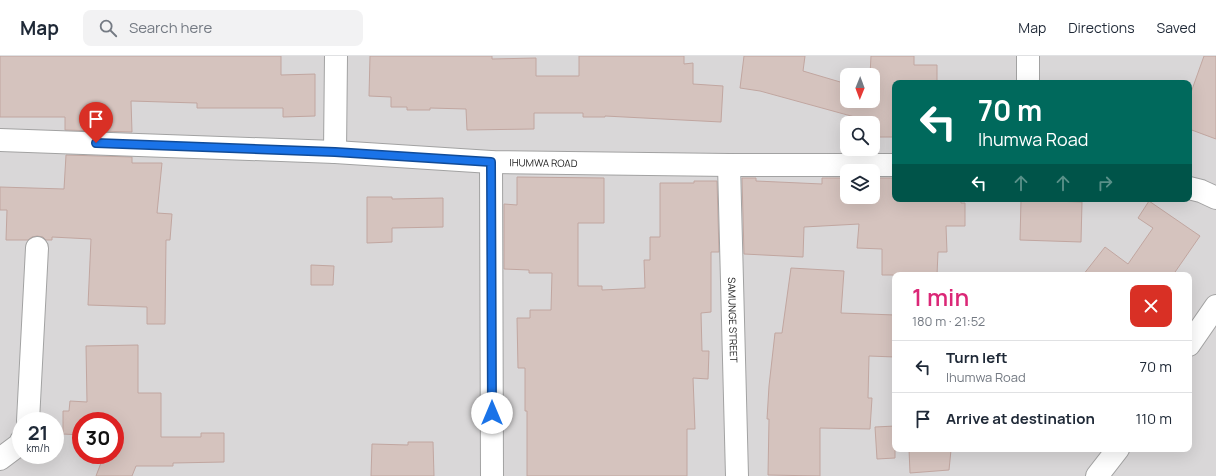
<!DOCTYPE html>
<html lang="en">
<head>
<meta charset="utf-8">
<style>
  :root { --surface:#fff; --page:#f2f2f3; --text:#1f2937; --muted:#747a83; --line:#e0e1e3; --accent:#db2777 }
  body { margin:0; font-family:Manrope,sans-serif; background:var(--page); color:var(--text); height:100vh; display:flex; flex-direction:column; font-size:15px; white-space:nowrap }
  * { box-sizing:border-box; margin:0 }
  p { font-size:13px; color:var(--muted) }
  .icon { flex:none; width:22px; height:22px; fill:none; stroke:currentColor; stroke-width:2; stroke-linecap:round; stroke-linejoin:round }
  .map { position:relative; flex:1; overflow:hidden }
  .details { position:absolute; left:892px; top:216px; width:300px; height:180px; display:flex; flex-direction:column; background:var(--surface); border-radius:8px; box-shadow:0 4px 16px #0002 }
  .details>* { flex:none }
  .guide { position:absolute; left:892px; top:24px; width:300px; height:122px; border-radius:8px; box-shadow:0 4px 16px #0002; background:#00695c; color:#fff; overflow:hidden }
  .needle { width:26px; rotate:181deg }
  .buttons { position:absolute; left:840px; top:12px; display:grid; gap:8px }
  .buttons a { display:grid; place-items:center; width:40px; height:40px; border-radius:8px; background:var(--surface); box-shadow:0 4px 16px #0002; font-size:20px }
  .speed { position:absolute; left:12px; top:356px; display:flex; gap:8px; font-size:20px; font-weight:700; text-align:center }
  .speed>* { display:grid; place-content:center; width:52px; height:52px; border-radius:50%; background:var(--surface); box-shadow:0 4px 16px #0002; line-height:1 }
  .speed small { font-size:10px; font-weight:400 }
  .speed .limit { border:6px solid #d22; background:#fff; color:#111 }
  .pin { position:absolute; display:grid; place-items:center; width:34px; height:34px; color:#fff; margin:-41px -17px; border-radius:50% 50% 50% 0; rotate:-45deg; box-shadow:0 0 4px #0007 }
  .pin .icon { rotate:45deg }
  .me { position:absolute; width:44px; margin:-22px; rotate:0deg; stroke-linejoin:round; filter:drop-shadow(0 0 3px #0008) }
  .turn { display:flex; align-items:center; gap:14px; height:84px; padding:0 20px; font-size:18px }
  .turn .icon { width:52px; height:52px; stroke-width:2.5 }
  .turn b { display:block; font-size:28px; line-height:34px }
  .lanes { display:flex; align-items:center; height:38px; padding:0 20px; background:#0003; justify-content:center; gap:20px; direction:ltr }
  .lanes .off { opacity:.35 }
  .round { display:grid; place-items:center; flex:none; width:42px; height:42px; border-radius:8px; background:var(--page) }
  .summary { display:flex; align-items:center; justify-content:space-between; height:68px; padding:0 20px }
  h1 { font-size:24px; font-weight:600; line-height:30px; color:var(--accent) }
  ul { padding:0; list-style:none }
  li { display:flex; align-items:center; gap:12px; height:52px; padding:0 20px; border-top:1px solid var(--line) }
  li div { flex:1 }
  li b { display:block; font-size:15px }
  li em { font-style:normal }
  header { display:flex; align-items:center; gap:24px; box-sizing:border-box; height:56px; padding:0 20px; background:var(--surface); border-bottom:1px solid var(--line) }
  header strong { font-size:19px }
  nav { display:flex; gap:22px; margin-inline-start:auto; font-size:14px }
  .search { width:280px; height:36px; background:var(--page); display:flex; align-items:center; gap:10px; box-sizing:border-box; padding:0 14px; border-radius:8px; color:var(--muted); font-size:15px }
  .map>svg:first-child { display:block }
  .residential { fill:#d9d7d8; fill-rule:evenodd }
  .building { fill:#d5c3be; stroke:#c1a6a0 }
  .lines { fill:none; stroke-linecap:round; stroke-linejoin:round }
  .minor-casing { stroke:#a2a2a2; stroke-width:24 }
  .minor { stroke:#fff; stroke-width:22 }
  .route-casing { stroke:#114b97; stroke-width:10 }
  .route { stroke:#1a73e8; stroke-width:7 }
  .labels { text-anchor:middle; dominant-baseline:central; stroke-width:3; stroke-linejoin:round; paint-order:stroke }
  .street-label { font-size:10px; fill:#1b1b1b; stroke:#fff }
</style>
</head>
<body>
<header>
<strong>Map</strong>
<div class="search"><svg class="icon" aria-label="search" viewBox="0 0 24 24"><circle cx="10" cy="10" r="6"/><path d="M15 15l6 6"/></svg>Search here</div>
<nav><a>Map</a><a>Directions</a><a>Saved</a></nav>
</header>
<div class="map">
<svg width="1216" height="420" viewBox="0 0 1216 420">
  <rect width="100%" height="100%" fill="#eee5de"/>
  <path class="residential" d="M 0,0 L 1216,0 L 1216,420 L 0,420 ZM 847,19 L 873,19 L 873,45 L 847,45 ZM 895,27 L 1189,27 L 1189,143 L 895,143 ZM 847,67 L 873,67 L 873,93 L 847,93 ZM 847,115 L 873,115 L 873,141 L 847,141 ZM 895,219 L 1189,219 L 1189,393 L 895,393 ZM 21,365 L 55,365 L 55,399 L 21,399 ZM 81,365 L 115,365 L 115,399 L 81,399 Z"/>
  <g class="building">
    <path d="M 0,0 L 281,0 L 281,19 L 315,18 L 315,60 L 283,61 L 283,52 L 197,52 L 197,47 L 131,45 L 132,76 L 65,74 L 65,61 L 0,61 Z"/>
    <path d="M 370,0 L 492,0 L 492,3 L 536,2 L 536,20 L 579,20 L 579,0 L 684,0 L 684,8 L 693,7 L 693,28 L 723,30 L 721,66 L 605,60 L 605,61 L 583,61 L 583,57 L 534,57 L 534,73 L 467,74 L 466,53 L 430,52 L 430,54 L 407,54 L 407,51 L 391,51 L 391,41 L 369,40 Z"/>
    <path d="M 744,0 L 805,0 L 803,15 L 847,28 L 847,45 L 873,45 L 873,19 L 870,19 L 871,0 L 914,0 L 914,9 L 937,9 L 937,27 L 895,27 L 895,81 L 873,81 L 873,66 L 760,35 L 740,32 Z"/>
    <path d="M 1204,0 L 1216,0 L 1216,83 L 1189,73 L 1189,42 Z"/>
    <path d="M 66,99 L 132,101 L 132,107 L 162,107 L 157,157 L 172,158 L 170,184 L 166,184 L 165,268 L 147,268 L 147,251 L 88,249 L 91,183 L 52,181 L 52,184 L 46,184 L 43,181 L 37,180 L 32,181 L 28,184 L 6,184 L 7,154 L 0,154 L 0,131 L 64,133 Z"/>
    <path d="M 517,121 L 604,122 L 604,167 L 578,167 L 578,230 L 602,230 L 602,234 L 645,232 L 644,204 L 650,204 L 650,181 L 660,181 L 660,127 L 694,127 L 694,125 L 717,125 L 719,196 L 711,196 L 711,256 L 701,257 L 702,295 L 709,295 L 708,323 L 693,322 L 695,373 L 687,373 L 687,420 L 527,420 L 527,355 L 525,355 L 525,312 L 518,312 L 517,262 L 530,262 L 530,254 L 551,254 L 552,217 L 529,217 L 529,214 L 504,213 L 504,148 L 517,149 Z"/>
    <path d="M 742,122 L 756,122 L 756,125 L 822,128 L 822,122 L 847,122 L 847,141 L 873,141 L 873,122 L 895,122 L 895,143 L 961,143 L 961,147 L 965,147 L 965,170 L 946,170 L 947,196 L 938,196 L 937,219 L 882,219 L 882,193 L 857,192 L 859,168 L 804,171 L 803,201 L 744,198 Z"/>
    <path d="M 367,141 L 392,141 L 392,143 L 443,142 L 443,171 L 392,172 L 392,186 L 367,187 Z"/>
    <path d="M 1021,144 L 1082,146 L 1081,186 L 1020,184 Z"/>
    <path d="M 1149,145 L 1200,180 L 1173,219 L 1083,219 L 1105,191 L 1128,208 L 1153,172 L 1138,162 Z"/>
    <path d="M 311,209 L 334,210 L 333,229 L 311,229 Z"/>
    <path d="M 791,212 L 844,215 L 841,257 L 895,259 L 895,301 L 869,300 L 868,342 L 872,342 L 870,373 L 820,372 L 820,420 L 768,419 L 769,363 L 767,363 L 769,330 L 775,277 L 782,277 Z"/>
    <path d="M 138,289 L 138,337 L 161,337 L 161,381 L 201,381 L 201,377 L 224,377 L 224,406 L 173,407 L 173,410 L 136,410 L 132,420 L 96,420 L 104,399 L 115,399 L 115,365 L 81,365 L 81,379 L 63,378 L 63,355 L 69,355 L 70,345 L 87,346 L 86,290 Z"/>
    <path d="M 895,370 L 895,402 L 877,403 L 875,371 Z"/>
    <path d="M 408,386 L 433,386 L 434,420 L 371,420 L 372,388 L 408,389 Z"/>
    <path d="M 909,393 L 951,394 L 949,414 L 910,417 Z"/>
  </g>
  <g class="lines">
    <g class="minor-casing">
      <g id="minor">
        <path d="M 1028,0 L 1028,27"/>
        <path id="s1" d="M 0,84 L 335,96 L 491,106 L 729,109 L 895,109"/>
        <path d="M 335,96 L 336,0"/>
        <path d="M 491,106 L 492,420"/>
        <path id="s2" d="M 729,109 L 737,420"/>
        <path d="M 1189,132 L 1201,135 L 1216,142"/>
        <path d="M 1189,289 L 1216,250"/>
        <path d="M 28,365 L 37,192"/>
        <path d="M 0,403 L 20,388 L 21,385"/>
        <path d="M 1097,420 L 1118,393"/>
      </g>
    </g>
    <use href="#minor" class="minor"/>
  </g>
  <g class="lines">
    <g class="route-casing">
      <path id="route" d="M 96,87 L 335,96 L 491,106 L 492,357"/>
    </g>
    <use href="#route" class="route"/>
  </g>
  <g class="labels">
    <g class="street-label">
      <text stroke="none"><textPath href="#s1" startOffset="544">IHUMWA ROAD</textPath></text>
      <text stroke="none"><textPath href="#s2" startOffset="155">SAMUNGE STREET</textPath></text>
    </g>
  </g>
</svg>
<div class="buttons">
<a><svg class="needle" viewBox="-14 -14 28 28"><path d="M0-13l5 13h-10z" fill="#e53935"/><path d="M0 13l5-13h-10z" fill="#747a83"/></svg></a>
<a><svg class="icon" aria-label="search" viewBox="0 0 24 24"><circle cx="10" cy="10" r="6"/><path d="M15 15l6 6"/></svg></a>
<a><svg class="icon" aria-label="layers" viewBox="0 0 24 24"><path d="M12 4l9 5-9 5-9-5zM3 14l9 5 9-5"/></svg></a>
</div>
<div class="speed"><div>21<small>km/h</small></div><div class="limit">30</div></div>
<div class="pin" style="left:96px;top:87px;background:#d93025"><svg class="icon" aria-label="arrive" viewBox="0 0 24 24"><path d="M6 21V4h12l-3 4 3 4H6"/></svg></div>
<svg class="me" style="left:492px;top:357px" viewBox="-20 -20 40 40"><circle r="19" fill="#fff"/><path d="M0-13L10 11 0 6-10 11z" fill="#1a73e8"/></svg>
<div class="guide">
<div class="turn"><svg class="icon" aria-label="left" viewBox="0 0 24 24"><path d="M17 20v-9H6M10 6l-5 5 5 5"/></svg><div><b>70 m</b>Ihumwa Road</div></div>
<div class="lanes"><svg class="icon" aria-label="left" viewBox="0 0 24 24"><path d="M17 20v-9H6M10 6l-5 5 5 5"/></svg><svg class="icon off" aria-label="ahead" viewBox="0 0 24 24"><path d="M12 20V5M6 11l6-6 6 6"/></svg><svg class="icon off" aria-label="ahead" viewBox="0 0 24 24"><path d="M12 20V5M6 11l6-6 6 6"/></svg><svg class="icon off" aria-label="right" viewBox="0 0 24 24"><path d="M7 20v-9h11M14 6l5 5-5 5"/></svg></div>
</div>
<section class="details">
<div class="summary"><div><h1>1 min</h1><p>180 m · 21:52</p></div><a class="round" style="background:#d93025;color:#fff"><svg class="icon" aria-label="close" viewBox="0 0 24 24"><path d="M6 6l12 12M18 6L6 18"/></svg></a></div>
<ul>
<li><svg class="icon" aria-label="left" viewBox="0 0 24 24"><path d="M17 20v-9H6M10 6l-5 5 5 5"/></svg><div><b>Turn left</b><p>Ihumwa Road</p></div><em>70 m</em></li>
<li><svg class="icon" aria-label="arrive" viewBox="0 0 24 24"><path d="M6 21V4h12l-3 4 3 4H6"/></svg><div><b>Arrive at destination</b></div><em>110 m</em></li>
</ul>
</section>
</div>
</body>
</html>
